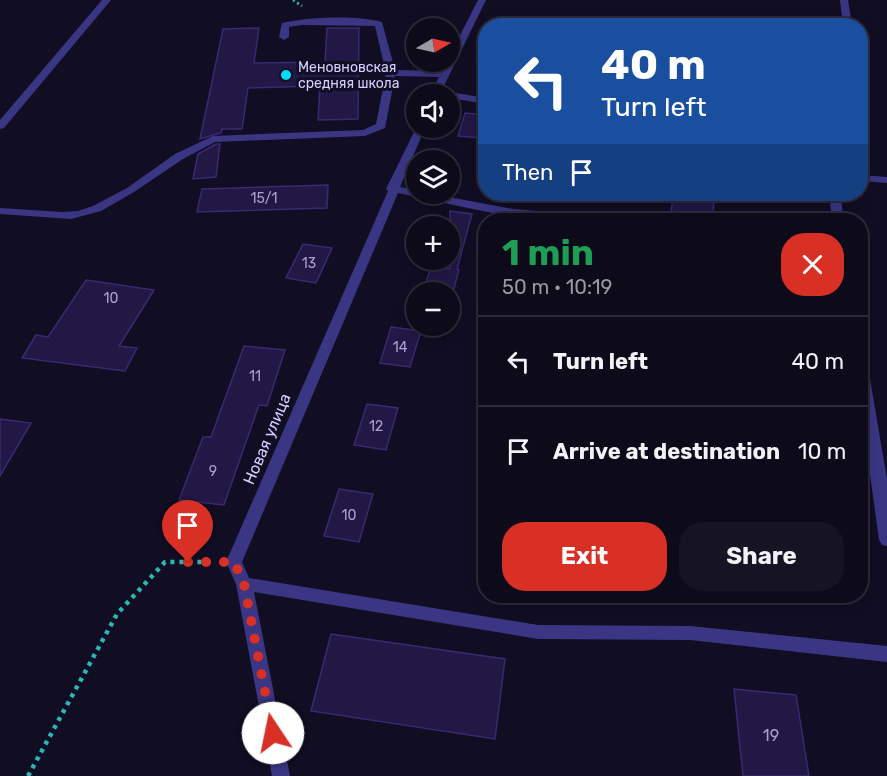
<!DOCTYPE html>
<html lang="en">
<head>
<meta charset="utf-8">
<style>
  :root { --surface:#0d0a1a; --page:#161323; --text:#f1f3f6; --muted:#9a9aa2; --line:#2d2b39; --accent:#d93025 }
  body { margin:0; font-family:Rubik,sans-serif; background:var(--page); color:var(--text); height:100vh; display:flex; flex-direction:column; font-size:22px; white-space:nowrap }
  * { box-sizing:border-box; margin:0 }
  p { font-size:20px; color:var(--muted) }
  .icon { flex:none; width:33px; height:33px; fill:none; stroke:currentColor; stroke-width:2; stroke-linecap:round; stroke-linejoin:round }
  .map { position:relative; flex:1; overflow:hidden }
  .panel { position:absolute; left:478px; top:213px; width:390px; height:390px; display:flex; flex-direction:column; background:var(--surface); border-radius:24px; box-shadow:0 3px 15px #0003,0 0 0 2px var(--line) }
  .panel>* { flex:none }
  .top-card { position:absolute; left:478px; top:18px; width:390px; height:183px; border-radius:24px; box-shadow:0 3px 15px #0003,0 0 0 2px var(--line); background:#1a4fa0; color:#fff; overflow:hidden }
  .needle { width:39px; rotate:81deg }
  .tools { position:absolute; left:406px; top:18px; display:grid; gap:12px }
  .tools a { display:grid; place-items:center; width:54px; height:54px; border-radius:50%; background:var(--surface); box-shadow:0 3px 15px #0003,0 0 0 2px var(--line); font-size:30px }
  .pin { position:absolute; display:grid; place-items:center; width:51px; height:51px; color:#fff; margin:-62px -26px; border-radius:50% 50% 50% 0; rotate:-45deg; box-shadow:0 0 6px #0007 }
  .pin .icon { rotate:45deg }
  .me { position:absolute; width:66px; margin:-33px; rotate:349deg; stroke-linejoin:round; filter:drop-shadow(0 0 4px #0008) }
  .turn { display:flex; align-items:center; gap:21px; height:126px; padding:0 24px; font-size:27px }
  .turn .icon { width:78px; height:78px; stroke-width:2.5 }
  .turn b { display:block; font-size:42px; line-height:51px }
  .then { display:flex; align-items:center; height:57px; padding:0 24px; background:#0003; gap:12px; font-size:22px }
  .round { display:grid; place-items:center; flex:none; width:63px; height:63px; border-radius:24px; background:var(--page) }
  .head { display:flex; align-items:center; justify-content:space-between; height:102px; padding:0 24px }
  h1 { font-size:36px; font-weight:700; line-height:45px; color:#1e9e55 }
  .action { display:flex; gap:12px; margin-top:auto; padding:12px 24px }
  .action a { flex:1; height:69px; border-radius:24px; background:var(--accent); color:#fff; font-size:24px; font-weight:700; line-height:69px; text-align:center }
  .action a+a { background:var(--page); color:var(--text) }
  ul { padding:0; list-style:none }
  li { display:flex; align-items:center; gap:18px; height:90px; padding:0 24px; border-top:2px solid var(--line) }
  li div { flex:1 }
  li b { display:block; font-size:22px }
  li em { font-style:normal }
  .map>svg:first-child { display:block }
  .building { fill:#221845; stroke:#392a71; stroke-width:1.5 }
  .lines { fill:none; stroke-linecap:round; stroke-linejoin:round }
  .path-far1 { stroke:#2ab8b3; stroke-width:3; stroke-dasharray:2 3; stroke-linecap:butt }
  .path { stroke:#2ab8b3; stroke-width:4.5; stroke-dasharray:4 5; stroke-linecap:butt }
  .lane { fill:#3b3684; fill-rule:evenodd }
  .route { stroke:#d93025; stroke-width:10; stroke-dasharray:0 18 }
  .poi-dot { fill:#00dbfa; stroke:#110d23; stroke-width:2 }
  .labels { text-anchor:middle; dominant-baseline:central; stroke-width:6; stroke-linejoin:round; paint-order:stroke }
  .far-poi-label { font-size:14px; fill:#d6cfff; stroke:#110d23; text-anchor:start }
  .number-label { font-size:14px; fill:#a9a1d0 }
  .street-label { font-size:16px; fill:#d6cfff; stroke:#110d23 }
  .near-number-label { font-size:16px; fill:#a9a1d0 }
</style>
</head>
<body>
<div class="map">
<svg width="887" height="776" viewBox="0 0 887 776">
  <rect width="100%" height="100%" fill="#110d23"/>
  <g class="building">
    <path d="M 259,28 L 254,63 L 325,62 L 327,28 L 359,28 L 358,119 L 318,120 L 320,86 L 248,88 L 242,129 L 222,129 L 221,133 L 200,139 L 223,29 Z"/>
    <path d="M 465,113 L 486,115 L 482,138 L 458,136 Z"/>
    <path d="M 216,144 L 220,144 L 216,177 L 193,179 L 198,154 Z"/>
    <path d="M 328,185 L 327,208 L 197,212 L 202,189 Z"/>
    <path d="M 673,194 L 714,194 L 713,219 L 671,214 Z"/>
    <path d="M 450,211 L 472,214 L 457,269 L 459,270 L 453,292 L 423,292 L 431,267 L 450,269 Z"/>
    <path d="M 303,244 L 332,248 L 316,283 L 286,278 Z"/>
    <path d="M 86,280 L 154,290 L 119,346 L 137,348 L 125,371 L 22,358 L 36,335 L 48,337 Z"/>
    <path d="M 391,327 L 421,331 L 410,367 L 380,363 Z"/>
    <path d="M 244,346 L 285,350 L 267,406 L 259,405 L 224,505 L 179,500 L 203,437 L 211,437 Z"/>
    <path d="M 367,404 L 398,408 L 386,450 L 354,445 Z"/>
    <path d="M 0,419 L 31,423 L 0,476 Z"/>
    <path d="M 339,489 L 373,494 L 359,542 L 324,536 Z"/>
    <path d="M 331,634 L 505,659 L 495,739 L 311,711 Z"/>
    <path d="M 734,689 L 796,695 L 809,776 L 743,776 Z"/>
  </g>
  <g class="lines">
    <path class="path-far1" d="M 293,0 L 302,6"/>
    <path class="path" d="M 28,776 L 117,614 L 165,562 L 215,562"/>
    <g class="lane">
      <path d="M 102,0 L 111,0 L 4,128 L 0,129 L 0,120 Z"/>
      <path d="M 478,0 L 486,0 L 440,94 L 430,94 L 439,77 L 395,76 L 385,128 L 365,136 L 215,142 L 183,159 L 134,192 L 101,211 L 71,219 L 0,214 L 0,208 L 62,212 L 78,211 L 93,206 L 127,188 L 175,154 L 213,136 L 363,130 L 376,124 L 386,73 L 375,26 L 302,25 L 289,27 L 289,37 L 284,40 L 279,37 L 282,23 C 309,17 355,15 382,22 L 395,70 L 442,71 L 447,62 L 450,62 L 450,55 Z"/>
      <path d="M 840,0 L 848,0 L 852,26 L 843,26 Z"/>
      <path d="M 450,92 L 486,98 L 486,104 L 450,98 L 450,94 L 445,94 Z"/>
      <path d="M 417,126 L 417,128 L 425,128 L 400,187 L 417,190 L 417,194 L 433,194 L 513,209 L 600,216 L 606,220 C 539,228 463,206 398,193 L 242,562 L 249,578 L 538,625 L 690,626 L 887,646 L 887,662 L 690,640 L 538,639 L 254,592 L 290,776 L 272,776 L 236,584 L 226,562 L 388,191 L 386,189 Z"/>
      <path d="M 861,175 L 887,177 L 887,183 L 861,181 Z"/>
      <path d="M 829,194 L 841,194 L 843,220 L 832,220 Z"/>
      <path d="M 861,362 L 868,367 L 887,479 L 887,546 L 882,545 L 879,540 L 861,408 Z"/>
    </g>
  </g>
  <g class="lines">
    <path class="route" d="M 188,562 L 234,562 L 244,584 L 273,733"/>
  </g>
  <circle class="poi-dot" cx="286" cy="75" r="6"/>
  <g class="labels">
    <g class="far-poi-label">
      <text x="298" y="67">Меновновская<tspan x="298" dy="16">средняя школа</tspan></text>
    </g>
    <g class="number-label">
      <text x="264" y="198">15/1</text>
      <text x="309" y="263">13</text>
      <text x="111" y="298">10</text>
      <text x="400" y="347">14</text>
      <text x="255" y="376">11</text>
      <text x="376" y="426">12</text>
      <text x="213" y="471">9</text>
      <text x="349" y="515">10</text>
    </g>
    <g class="street-label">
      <text transform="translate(267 439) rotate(-67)">Новая улица</text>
    </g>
    <g class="near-number-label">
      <text x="771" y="735">19</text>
    </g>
  </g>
</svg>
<div class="tools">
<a><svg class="needle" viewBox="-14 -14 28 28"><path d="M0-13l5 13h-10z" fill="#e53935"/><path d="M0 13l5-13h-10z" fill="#9a9aa2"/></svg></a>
<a><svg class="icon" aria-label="sound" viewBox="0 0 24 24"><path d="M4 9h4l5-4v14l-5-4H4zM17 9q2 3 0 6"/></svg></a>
<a><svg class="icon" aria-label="layers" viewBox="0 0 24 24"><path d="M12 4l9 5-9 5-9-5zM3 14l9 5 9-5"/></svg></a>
<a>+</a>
<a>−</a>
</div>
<div class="pin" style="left:188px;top:562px;background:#d93025"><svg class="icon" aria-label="arrive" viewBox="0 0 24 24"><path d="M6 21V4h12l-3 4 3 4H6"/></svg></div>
<svg class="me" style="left:273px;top:733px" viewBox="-20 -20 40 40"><circle r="19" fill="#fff"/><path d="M0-13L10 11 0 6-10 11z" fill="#d93025"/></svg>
<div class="top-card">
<div class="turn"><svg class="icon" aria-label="left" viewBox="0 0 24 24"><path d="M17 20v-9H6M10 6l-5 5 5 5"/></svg><div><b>40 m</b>Turn left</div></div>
<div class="then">Then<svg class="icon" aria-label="arrive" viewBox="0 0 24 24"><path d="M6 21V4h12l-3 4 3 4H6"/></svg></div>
</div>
<section class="panel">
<div class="head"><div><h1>1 min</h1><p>50 m · 10:19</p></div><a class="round" style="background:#d93025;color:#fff"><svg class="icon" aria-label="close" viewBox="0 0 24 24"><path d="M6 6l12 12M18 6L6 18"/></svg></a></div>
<ul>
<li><svg class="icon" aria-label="left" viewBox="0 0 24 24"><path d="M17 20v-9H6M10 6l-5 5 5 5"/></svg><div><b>Turn left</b></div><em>40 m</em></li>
<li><svg class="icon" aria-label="arrive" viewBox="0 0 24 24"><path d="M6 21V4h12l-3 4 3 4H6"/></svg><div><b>Arrive at destination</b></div><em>10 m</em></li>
</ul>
<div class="action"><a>Exit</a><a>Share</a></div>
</section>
</div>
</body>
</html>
